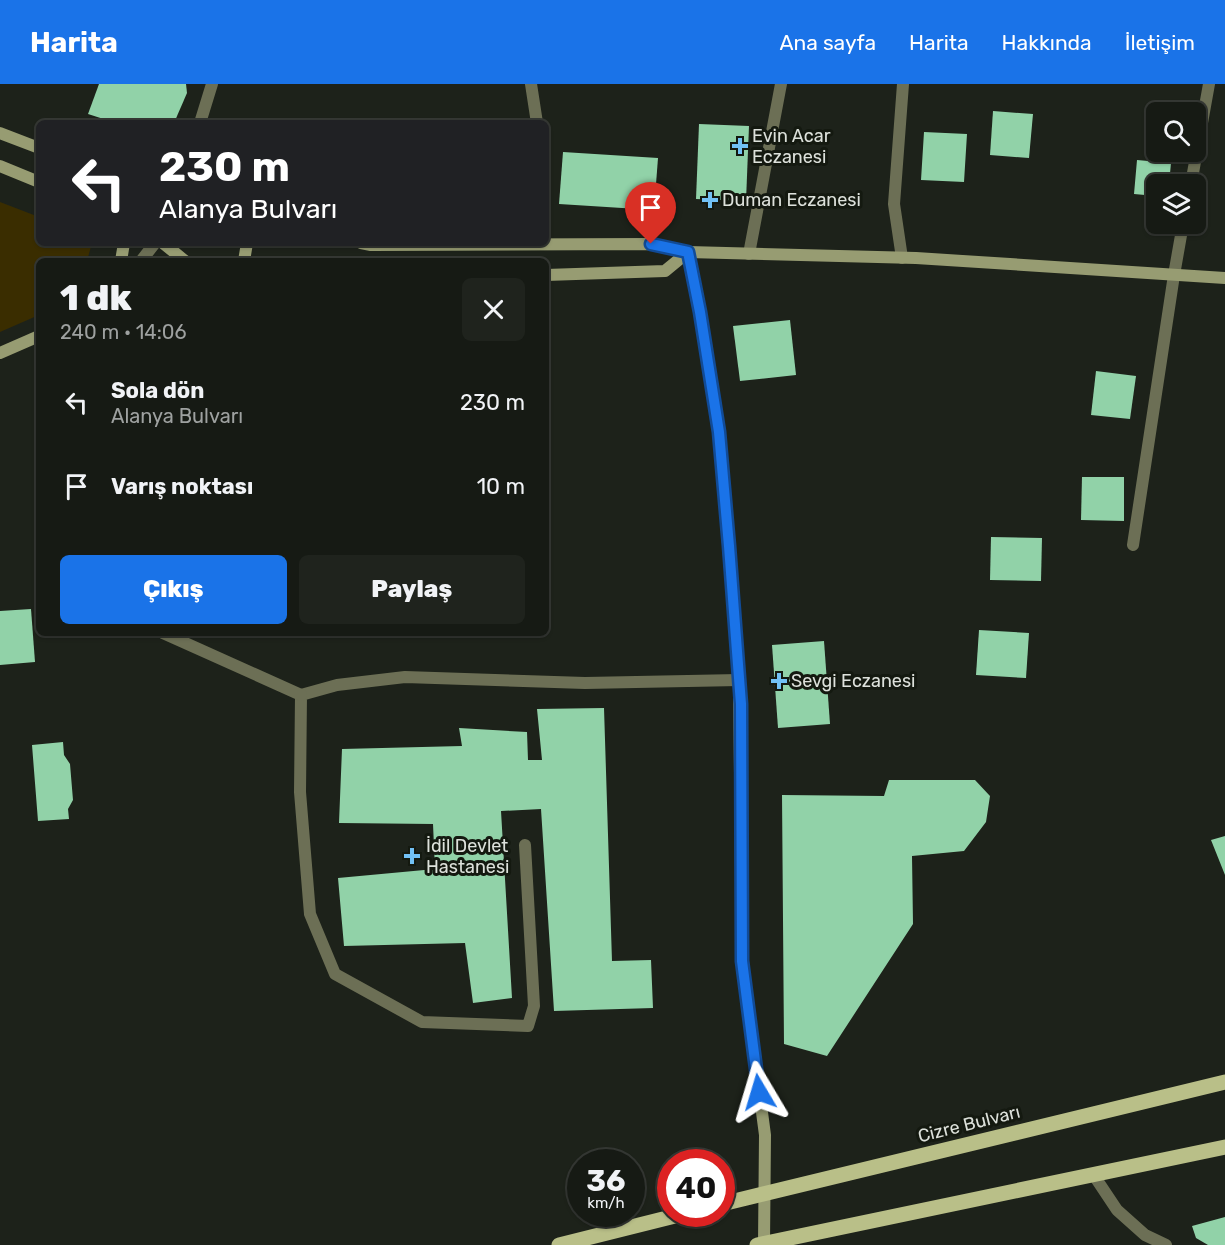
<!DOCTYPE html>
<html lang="tr">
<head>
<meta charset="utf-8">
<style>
  :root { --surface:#161a14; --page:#1f231d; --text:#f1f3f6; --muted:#9ea1a0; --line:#353834; --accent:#1a73e8 }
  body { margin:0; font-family:Rubik,sans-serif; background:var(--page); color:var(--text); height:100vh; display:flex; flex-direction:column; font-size:22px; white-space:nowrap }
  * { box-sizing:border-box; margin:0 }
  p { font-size:20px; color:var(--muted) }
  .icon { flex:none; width:33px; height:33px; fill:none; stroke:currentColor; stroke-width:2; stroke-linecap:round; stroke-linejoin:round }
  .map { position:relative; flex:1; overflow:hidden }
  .sheet { position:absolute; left:36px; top:174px; width:513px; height:378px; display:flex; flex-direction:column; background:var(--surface); border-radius:9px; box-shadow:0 2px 4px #0004,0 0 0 2px var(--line) }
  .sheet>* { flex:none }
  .hud { position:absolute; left:36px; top:36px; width:513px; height:126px; border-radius:9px; box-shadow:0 2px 4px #0004,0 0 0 2px var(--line); background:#202124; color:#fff; overflow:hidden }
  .fabs { position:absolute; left:1146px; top:18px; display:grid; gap:12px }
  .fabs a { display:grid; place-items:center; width:60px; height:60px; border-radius:9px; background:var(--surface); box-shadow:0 2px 4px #0004,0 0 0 2px var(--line); font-size:30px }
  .speed { position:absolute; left:567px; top:1065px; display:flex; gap:12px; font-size:30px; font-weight:700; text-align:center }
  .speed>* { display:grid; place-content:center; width:78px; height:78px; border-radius:50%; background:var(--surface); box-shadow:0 2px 4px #0004,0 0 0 2px var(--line); line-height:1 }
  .speed small { font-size:15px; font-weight:400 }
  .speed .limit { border:9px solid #d22; background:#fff; color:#111 }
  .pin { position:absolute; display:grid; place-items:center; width:51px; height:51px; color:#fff; margin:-62px -26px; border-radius:50% 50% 50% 0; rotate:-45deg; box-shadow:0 0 6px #0007 }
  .pin .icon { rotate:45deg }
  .me { position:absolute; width:66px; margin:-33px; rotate:353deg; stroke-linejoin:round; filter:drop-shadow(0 0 4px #0008) }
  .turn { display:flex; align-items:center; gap:21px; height:126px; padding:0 24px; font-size:27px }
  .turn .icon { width:78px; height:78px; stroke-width:2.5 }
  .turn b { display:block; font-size:42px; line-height:51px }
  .round { display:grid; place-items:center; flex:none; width:63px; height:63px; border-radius:9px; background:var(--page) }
  .overview { display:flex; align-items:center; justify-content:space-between; height:102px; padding:0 24px }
  h1 { font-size:36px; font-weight:800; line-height:45px }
  .action { display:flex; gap:12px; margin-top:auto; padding:12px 24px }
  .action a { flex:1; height:69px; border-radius:9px; background:var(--accent); color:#fff; font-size:24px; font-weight:800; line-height:69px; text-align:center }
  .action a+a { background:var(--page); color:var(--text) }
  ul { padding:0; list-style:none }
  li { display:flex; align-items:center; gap:18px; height:84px; padding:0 24px }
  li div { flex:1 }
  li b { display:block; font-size:22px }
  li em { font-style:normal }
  header { display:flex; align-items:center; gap:36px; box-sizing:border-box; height:84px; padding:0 30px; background:var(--accent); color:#fff }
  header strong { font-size:28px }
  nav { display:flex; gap:33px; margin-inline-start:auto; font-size:21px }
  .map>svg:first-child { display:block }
  .green { fill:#3a2d00 }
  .building { fill:#91d2a8 }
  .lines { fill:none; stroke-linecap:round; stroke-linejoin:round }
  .lane { stroke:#6c6f55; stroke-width:12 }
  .street { stroke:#6c6f55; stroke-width:12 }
  .secondary { stroke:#979c72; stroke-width:12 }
  .primary { stroke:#b9bf88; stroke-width:15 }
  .route-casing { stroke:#114b97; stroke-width:15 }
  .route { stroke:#1a73e8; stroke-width:10 }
  .poi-dot { fill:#72c1f5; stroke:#141910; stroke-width:2 }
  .labels { text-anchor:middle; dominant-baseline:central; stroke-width:6; stroke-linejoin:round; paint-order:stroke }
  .poi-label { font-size:18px; fill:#dde1db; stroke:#141910; text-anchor:start }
  .street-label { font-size:18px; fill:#dde1db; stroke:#141910 }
</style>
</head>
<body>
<header>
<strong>Harita</strong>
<nav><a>Ana sayfa</a><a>Harita</a><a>Hakkında</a><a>İletişim</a></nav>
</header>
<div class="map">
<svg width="1225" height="1161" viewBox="0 0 1225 1161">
  <rect width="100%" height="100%" fill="#1d221a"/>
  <path class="green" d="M 0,118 L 39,133 L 39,159 L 92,159 L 87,177 L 39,177 L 39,231 L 0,248 Z"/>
  <g class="building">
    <path d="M 99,0 L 186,0 L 187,9 L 174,39 L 116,39 L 88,30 Z"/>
    <path d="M 993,27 L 1033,30 L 1029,74 L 990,71 Z"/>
    <path d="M 699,40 L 749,42 L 746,117 L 696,115 Z"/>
    <path d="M 924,48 L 967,50 L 964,98 L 921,96 Z"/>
    <path d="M 563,68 L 658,74 L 654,126 L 559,120 Z"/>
    <path d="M 1137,76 L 1171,79 L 1169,100 L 1156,100 L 1156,112 L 1134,110 Z"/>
    <path d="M 790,236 L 796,291 L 740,297 L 733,242 Z"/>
    <path d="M 1096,287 L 1136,292 L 1130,335 L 1091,331 Z"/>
    <path d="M 1082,393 L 1124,393 L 1124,437 L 1081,436 Z"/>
    <path d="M 991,453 L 1042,454 L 1041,497 L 990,496 Z"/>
    <path d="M 31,525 L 35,578 L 0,581 L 0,527 Z"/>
    <path d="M 979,546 L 1029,549 L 1026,594 L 976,591 Z"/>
    <path d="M 824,557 L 830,640 L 778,644 L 772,561 Z"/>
    <path d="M 604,624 L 612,877 L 651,876 L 653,924 L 554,927 L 541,725 L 501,727 L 512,914 L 473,919 L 465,859 L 344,862 L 338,794 L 435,785 L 433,740 L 339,739 L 342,665 L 462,662 L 459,644 L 527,648 L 528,676 L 542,676 L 537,625 Z"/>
    <path d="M 63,658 L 64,671 L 70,680 L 73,716 L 68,725 L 69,735 L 38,737 L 32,661 Z"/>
    <path d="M 889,696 L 975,696 L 990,712 L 986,738 L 964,767 L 912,772 L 913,840 L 827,972 L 784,960 L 782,711 L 884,712 Z"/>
    <path d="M 1225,752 L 1225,791 L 1211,756 Z"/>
    <path d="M 1225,1133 L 1225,1161 L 1208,1161 L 1196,1154 L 1192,1142 Z"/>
  </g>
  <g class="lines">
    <path class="lane" d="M 525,761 L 534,922 L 528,942 L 422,938 L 335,890 L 310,830 L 300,708 L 301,611 L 337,601 L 405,593 L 585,599 L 739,596"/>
    <g class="street">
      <path d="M 531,0 L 537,39"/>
      <path d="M 200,39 L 212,0"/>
      <path d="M 1191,100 L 1209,0"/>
      <path d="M 749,170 L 781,0"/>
      <path d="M 902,174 L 894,120 L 903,0"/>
      <path d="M 141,177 L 155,159"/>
      <path d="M 1133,461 L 1174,191 L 1183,140"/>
      <path d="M 163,549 L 301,611"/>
      <path d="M 1093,1090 L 1117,1126 L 1145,1151 L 1166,1161"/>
    </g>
    <g class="secondary">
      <path d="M 0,49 L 39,64"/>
      <path d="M 0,82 L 39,98"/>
      <path d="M 163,159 L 185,177"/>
      <path d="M 361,159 L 371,161 L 651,160 L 688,168 L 916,174 L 1225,194"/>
      <path d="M 688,168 L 700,228 L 719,348 L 739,596 L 742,877 L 765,1051 L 764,1159"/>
      <path d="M 121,177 L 124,159"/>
      <path d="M 244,177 L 247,159"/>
      <path d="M 546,191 L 665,187 L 688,168"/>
      <path d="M 0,269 L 39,252"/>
    </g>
    <g class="primary">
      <path d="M 722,1120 L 1225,998"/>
      <path d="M 559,1161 L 683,1130"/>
      <path d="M 757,1161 L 1225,1063"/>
    </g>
  </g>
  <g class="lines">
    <g class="route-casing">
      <path id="route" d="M 651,160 L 688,168 L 700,228 L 719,348 L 729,462 L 741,620 L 742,877 L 759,1008"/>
    </g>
    <use href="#route" class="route"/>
  </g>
  <g class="poi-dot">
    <path d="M737 53h6v6h6v6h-6v6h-6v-6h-6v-6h6z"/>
    <path d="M707 107h6v6h6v6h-6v6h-6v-6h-6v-6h6z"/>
    <path d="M776 588h6v6h6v6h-6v6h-6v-6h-6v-6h6z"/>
    <path d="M409 763h6v6h6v6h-6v6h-6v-6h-6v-6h6z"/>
  </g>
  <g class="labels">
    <g class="poi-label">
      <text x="752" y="52">Evin Acar<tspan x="752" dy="21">Eczanesi</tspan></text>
      <text x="722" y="116">Duman Eczanesi</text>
      <text x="791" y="597">Sevgi Eczanesi</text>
      <text x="426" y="762">İdil Devlet<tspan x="426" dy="21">Hastanesi</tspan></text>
    </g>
    <g class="street-label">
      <text transform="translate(969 1040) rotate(-14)">Cizre Bulvarı</text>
    </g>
  </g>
</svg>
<div class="fabs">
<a><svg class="icon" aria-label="search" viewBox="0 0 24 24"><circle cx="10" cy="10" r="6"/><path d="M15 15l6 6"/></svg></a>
<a><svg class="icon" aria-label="layers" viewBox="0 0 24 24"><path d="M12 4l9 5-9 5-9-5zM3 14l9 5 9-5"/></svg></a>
</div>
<div class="speed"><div>36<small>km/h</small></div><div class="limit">40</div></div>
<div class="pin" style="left:651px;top:160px;background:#d93025"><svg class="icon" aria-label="arrive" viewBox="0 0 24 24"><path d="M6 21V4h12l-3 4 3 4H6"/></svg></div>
<svg class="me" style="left:759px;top:1008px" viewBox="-20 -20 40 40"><path d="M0-17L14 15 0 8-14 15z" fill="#1a73e8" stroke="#fff" stroke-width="4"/></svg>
<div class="hud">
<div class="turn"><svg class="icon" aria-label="left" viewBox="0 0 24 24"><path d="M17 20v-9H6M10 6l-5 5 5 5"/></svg><div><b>230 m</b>Alanya Bulvarı</div></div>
</div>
<section class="sheet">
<div class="overview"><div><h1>1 dk</h1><p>240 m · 14:06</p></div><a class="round"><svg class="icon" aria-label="close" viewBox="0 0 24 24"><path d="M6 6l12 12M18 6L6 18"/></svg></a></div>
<ul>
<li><svg class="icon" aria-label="left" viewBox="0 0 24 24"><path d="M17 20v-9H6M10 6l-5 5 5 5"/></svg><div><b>Sola dön</b><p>Alanya Bulvarı</p></div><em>230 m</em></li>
<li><svg class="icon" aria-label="arrive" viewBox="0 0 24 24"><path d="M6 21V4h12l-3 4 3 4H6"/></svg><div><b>Varış noktası</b></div><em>10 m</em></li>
</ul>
<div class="action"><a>Çıkış</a><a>Paylaş</a></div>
</section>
</div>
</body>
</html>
